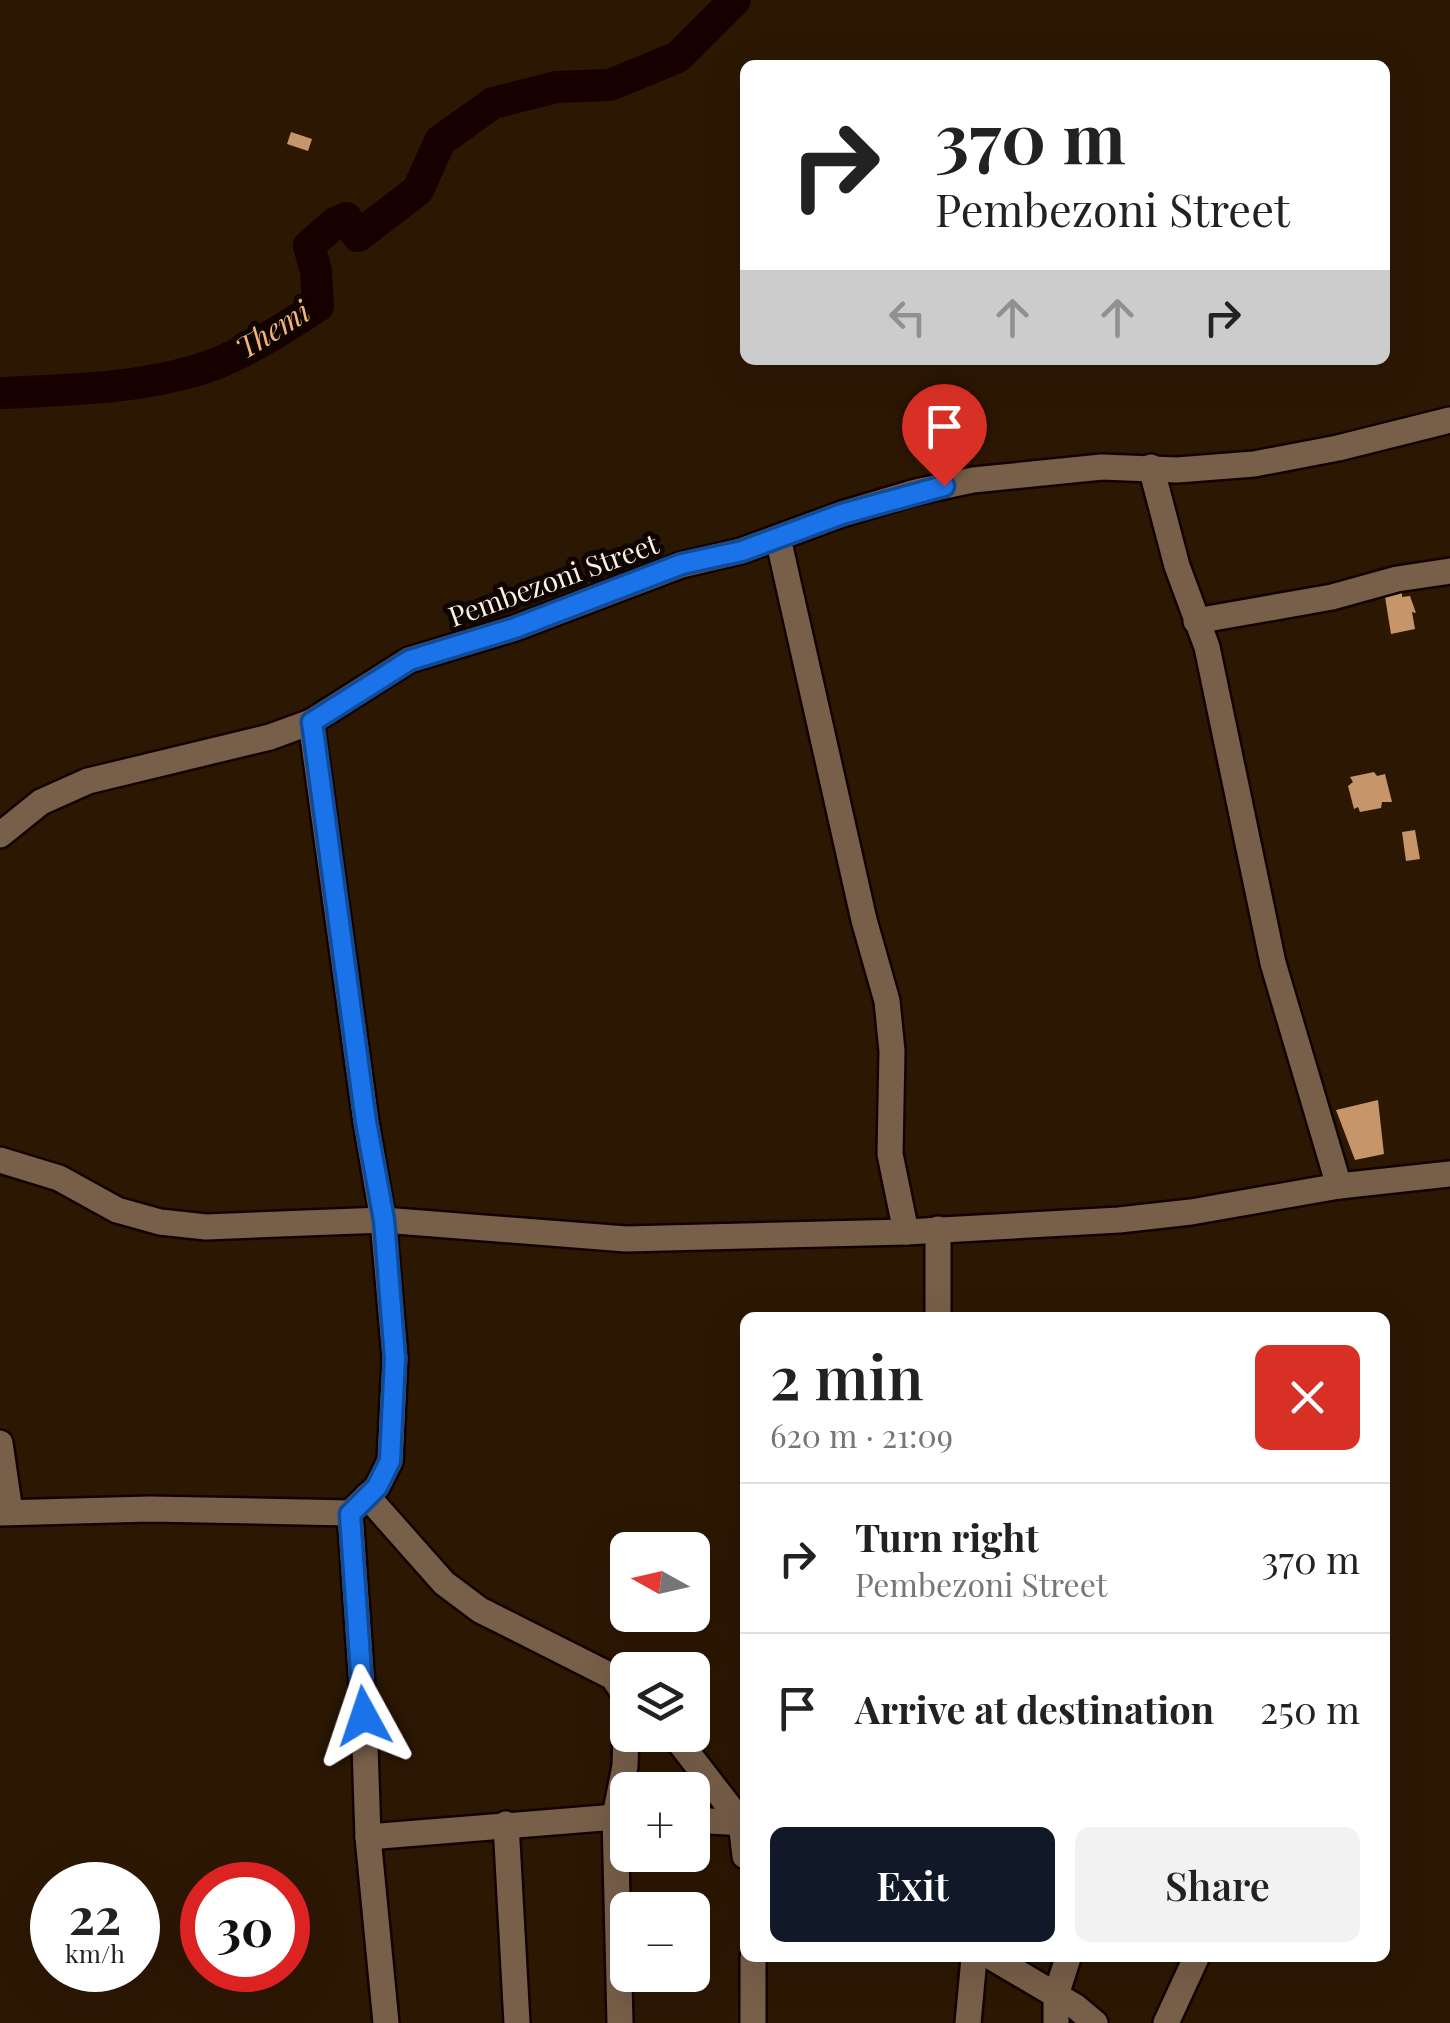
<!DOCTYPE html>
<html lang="en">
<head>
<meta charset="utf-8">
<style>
  :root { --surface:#fff; --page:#f2f2f2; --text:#222; --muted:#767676; --line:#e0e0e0; --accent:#111827 }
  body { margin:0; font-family:"Playfair Display",serif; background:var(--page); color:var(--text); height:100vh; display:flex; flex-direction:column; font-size:38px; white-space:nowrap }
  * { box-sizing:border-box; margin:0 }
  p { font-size:32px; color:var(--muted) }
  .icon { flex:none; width:55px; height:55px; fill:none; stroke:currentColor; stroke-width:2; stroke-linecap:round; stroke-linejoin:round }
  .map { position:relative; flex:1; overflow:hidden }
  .details { position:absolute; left:740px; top:1312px; width:650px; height:650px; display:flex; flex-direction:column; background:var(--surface); border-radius:15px; box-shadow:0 10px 40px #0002 }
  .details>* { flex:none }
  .hud { position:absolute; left:740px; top:60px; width:650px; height:305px; border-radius:15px; box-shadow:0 10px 40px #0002; background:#fff; color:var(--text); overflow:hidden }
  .needle { width:65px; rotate:278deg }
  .fabs { position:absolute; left:610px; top:1532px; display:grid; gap:20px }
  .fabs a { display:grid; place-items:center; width:100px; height:100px; border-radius:15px; background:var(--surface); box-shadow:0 10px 40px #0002; font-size:50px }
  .speed { position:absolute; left:30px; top:1862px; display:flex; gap:20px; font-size:50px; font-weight:700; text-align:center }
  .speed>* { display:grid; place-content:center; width:130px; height:130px; border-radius:50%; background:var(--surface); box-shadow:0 10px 40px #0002; line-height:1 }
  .speed small { font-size:25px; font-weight:400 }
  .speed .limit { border:15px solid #d22; background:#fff; color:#111 }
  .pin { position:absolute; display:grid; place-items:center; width:85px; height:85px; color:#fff; margin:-102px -42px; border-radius:50% 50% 50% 0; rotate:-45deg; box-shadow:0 0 10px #0007 }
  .pin .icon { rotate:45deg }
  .me { position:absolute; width:110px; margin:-55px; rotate:355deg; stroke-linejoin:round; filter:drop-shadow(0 0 8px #0008) }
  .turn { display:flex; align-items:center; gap:35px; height:210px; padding:0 30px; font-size:45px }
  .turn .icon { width:130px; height:130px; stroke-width:2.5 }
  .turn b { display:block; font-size:70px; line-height:85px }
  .lanes { display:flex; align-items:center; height:95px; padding:0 30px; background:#0003; justify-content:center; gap:50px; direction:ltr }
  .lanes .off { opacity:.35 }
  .round { display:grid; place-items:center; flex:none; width:105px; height:105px; border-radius:15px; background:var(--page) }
  .overview { display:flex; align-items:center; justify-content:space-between; height:170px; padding:0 30px }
  h1 { font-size:60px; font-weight:600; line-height:75px }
  .button { display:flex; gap:20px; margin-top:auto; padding:20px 30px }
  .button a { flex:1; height:115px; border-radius:15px; background:var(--accent); color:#fff; font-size:40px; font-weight:600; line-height:115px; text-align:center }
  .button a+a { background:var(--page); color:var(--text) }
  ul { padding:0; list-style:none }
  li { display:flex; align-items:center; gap:30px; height:150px; padding:0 30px; border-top:2px solid var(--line) }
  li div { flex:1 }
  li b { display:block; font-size:38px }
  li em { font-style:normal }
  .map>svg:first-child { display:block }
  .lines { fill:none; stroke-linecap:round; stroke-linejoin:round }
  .river { stroke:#160000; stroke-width:32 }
  .building { fill:#c6966a }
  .minor-casing { stroke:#130300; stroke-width:30 }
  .minor { stroke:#785f49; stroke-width:25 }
  .route-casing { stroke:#114b97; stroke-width:25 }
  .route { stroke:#1a73e8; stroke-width:18 }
  .labels { text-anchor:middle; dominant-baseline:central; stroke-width:10; stroke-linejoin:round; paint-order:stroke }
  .street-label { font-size:28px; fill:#fdf1e7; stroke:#0e0501 }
  .water-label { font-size:30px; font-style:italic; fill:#f7b375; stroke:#0e0501 }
</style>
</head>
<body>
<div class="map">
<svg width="1450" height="2023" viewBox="0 0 1450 2023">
  <rect width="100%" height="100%" fill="#2c1703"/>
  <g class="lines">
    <path class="river" d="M 0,393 C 67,390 136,389 201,369 C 243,355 281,330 318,306 L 316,271 L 309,246 L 335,223 L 346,218 L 358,236 L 418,190 L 440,141 L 493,103 L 556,87 L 610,85 L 678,57 L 735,0"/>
  </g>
  <g class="building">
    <path d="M 291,132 L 312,139 L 308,151 L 287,144 Z"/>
    <path d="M 1402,592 L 1402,597 L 1410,596 L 1416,613 L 1412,612 L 1415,629 L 1391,634 L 1385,597 Z"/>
    <path d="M 1374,772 L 1377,776 L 1385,774 L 1392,802 L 1382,802 L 1381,808 L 1360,812 L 1358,807 L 1354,809 L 1348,786 L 1353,782 L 1350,777 Z"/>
    <path d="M 1415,830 L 1420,859 L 1406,861 L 1402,832 Z"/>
    <path d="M 1378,1100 L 1384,1154 L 1355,1160 L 1336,1110 Z"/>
  </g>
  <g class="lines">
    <g class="minor-casing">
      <g id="minor">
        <path d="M 1151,467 L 1177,566 L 1207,647 L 1273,963 L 1339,1186"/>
        <path d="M 778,538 L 864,920 L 887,1001 L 892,1051 L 890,1154 L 906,1232"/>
        <path d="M 1196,621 L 1332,597 L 1397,579 L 1450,571"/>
        <path d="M 311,722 L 366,1122 L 383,1220 L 395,1358 L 390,1461 L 377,1487 L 350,1513 L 364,1716 L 368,1837 L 386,2023"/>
        <path d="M 0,835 L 41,802 L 88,781 L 270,737 L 311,722 L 409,660 L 515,628 L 681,565 L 741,551 L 842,514 L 916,492 L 973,480 L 1102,467 L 1177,470 L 1254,464 L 1338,448 L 1450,420"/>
        <path d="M 0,1160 L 59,1178 L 117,1210 L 160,1222 L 206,1227 L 383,1220 L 626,1239 L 906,1232 L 1119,1220 L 1191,1212 L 1339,1186 L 1450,1174"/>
        <path d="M 938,1229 L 938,1318"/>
        <path d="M 0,1443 L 10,1512"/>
        <path d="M 367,1496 L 444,1583 L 480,1610 L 613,1677 L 627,1698 L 625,1766 L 615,1816 L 620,2023"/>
        <path d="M 0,1513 L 150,1509 L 350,1513"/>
        <path d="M 674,1735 L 741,1822 L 745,1856"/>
        <path d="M 692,1820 L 745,1823"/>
        <path d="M 506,1824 L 517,2023"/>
        <path d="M 368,1837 L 628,1816"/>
        <path d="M 993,1958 L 1076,2007 L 1095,2023"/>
        <path d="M 753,2023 L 753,1958"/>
        <path d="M 968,2023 L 974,1958"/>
        <path d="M 1056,2023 L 1056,1995 L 1068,1958"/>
        <path d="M 1166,2023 L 1196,1958"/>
      </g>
    </g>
    <use href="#minor" class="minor"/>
  </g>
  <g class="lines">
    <g class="route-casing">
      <path id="route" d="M 364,1716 L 350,1514 L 377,1487 L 390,1461 L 395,1358 L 384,1220 L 366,1122 L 312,722 L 410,660 L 515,628 L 682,564 L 742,551 L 842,514 L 944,486"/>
    </g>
    <use href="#route" class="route"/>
  </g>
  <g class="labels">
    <g class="street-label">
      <text transform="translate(553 579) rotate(-20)">Pembezoni Street</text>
    </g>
    <g class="water-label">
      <text transform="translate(272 329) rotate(-32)">Themi</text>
    </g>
  </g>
</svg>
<div class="fabs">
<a><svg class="needle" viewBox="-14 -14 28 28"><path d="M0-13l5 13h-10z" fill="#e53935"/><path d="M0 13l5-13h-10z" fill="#767676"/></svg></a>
<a><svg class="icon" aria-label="layers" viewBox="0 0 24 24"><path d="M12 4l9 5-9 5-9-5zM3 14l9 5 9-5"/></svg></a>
<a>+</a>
<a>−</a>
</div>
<div class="speed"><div>22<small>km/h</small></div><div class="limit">30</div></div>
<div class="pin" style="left:944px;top:486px;background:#d93025"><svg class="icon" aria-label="arrive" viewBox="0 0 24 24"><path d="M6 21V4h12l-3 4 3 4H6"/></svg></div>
<svg class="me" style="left:364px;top:1716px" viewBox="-20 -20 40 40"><path d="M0-17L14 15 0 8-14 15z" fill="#1a73e8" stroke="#fff" stroke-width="4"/></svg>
<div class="hud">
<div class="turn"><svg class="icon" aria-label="right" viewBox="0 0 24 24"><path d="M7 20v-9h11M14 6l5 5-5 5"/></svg><div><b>370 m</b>Pembezoni Street</div></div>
<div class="lanes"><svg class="icon off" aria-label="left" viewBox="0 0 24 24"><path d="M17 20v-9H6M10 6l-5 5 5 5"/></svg><svg class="icon off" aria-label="ahead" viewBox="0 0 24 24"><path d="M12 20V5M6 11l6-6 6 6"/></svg><svg class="icon off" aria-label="ahead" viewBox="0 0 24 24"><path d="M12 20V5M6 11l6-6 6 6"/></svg><svg class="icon" aria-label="right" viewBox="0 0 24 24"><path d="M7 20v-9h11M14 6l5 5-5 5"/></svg></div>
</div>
<section class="details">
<div class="overview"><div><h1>2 min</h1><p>620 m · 21:09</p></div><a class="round" style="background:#d93025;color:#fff"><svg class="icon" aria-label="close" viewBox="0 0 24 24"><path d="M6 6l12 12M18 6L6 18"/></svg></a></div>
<ul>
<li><svg class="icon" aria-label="right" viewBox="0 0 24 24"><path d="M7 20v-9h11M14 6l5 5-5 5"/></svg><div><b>Turn right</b><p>Pembezoni Street</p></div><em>370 m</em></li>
<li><svg class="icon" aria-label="arrive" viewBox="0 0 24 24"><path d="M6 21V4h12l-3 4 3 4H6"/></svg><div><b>Arrive at destination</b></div><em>250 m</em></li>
</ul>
<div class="button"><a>Exit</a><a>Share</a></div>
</section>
</div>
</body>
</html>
